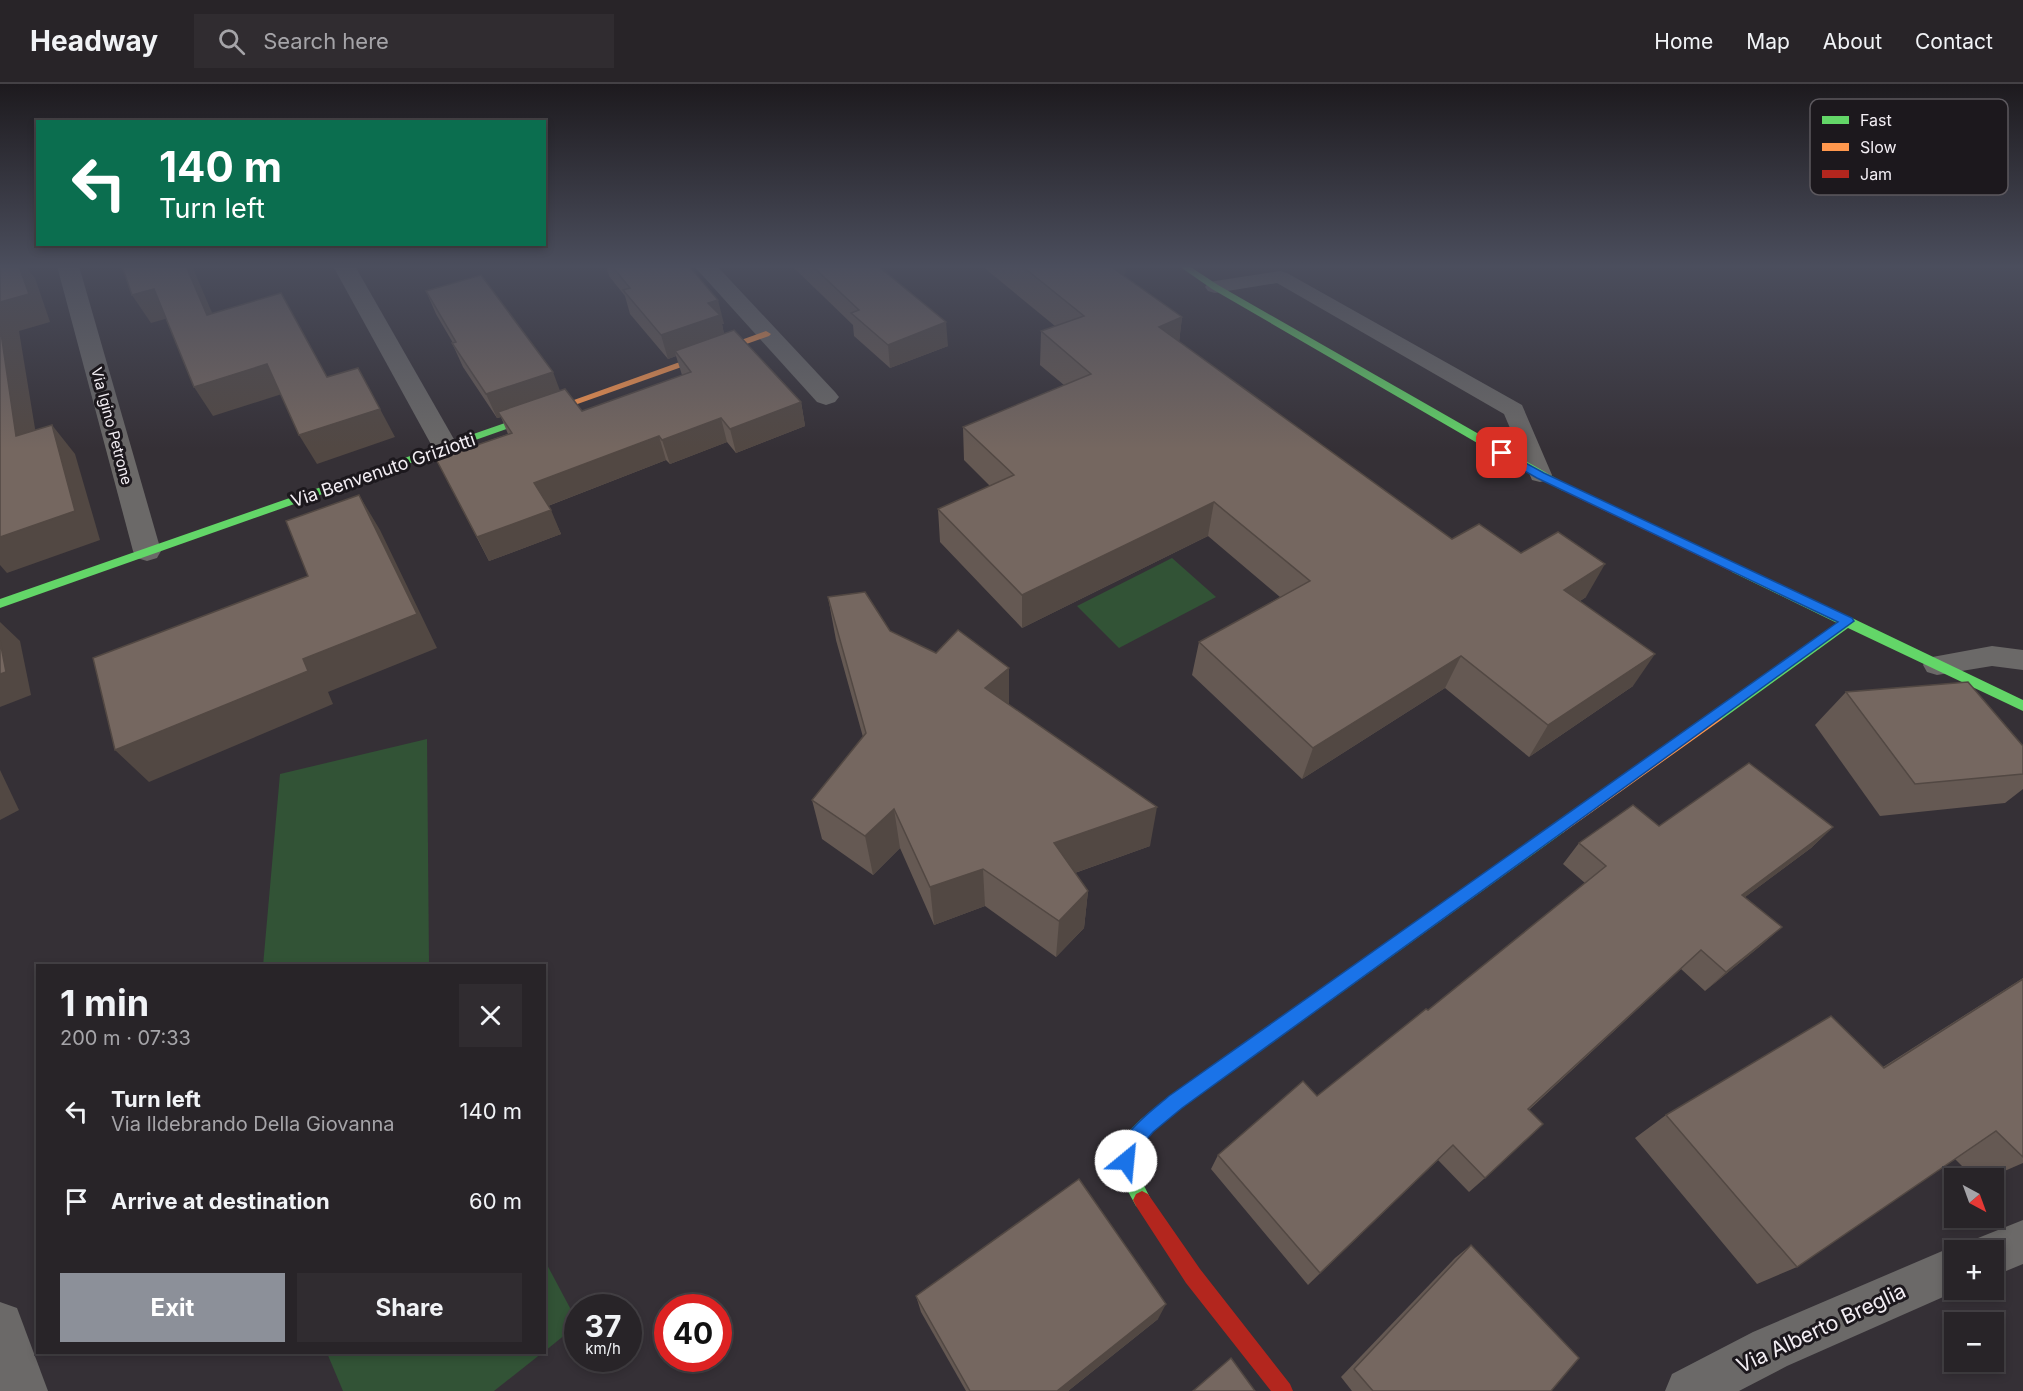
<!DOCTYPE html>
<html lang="en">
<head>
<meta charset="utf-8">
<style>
  :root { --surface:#282428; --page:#302c30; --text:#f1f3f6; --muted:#a5a4a8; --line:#444145; --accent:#8c9099 }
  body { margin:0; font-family:Inter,sans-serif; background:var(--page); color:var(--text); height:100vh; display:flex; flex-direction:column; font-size:22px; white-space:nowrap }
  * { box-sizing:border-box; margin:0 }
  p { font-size:20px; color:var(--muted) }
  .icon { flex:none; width:33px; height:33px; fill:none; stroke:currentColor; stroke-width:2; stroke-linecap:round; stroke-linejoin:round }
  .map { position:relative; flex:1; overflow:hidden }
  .drawer { position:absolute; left:36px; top:880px; width:510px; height:390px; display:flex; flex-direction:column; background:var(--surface); border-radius:0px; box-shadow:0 3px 9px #0003,0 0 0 2px var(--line) }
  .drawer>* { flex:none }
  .top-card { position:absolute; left:36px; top:36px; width:510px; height:126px; border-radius:0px; box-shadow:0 3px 9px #0003,0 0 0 2px var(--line); background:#0b6e4f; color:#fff; overflow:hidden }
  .needle { width:39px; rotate:139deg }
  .controls { position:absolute; left:1944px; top:1084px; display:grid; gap:12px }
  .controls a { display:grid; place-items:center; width:60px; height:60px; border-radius:0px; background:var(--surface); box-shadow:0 3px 9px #0003,0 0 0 2px var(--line); font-size:30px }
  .speed { position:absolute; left:564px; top:1210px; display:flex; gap:12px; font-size:30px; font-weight:700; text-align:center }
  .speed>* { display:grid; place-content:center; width:78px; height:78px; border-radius:50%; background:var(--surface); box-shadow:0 3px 9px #0003,0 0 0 2px var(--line); line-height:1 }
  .speed small { font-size:15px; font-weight:400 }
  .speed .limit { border:9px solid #d22; background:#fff; color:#111 }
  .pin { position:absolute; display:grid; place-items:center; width:51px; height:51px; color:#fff; margin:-26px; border-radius:12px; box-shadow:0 3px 9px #0006 }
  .me { position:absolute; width:66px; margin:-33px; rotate:28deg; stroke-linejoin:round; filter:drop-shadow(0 0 4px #0008) }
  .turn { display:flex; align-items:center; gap:21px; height:126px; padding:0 24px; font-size:27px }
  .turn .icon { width:78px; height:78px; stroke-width:2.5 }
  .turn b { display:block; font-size:42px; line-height:51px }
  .round { display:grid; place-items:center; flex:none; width:63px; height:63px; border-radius:0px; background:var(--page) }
  .head { display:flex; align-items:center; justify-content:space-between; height:102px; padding:0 24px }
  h1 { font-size:36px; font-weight:700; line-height:45px }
  .button { display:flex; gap:12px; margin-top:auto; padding:12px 24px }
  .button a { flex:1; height:69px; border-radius:0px; background:var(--accent); color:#fff; font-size:24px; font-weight:700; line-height:69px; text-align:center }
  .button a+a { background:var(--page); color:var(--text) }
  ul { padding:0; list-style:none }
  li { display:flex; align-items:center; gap:18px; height:90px; padding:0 24px }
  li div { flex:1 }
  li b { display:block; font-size:22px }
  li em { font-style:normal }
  header { display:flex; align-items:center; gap:36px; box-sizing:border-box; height:84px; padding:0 30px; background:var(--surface); border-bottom:2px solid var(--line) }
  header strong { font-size:28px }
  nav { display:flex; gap:33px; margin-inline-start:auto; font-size:21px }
  .search { width:420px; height:54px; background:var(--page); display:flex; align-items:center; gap:15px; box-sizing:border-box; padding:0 21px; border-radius:0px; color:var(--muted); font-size:22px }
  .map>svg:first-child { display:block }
  .green { fill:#325336 }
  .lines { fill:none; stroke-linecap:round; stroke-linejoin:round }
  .lane { fill:#6b6968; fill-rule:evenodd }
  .street { fill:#6b6968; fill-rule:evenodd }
  .fast { fill:#63d668; fill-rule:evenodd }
  .slow { fill:#ff974d; fill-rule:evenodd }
  .jam { fill:#b3261e; fill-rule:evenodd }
  .wall { fill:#655953 }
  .shaded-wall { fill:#524843 }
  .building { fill:#756760; stroke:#524843; stroke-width:1.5 }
  .route { fill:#1a73e8; stroke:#114b97; stroke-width:1.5 }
  .labels { text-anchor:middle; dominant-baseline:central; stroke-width:6; stroke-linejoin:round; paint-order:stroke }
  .far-street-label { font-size:15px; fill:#f3eef4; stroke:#1c181d }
  .street-label { font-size:18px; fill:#f3eef4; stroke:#1c181d }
  .near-street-label { font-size:21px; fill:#f3eef4; stroke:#1c181d }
  .key { fill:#1c181d; stroke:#5c585e; stroke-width:1.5 }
  .key-label { font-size:16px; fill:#f3eef4 }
</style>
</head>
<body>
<header>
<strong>Headway</strong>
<div class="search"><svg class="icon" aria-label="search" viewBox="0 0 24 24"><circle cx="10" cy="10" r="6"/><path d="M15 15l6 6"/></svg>Search here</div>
<nav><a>Home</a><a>Map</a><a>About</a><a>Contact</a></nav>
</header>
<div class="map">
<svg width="2023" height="1307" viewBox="0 0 2023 1307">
  <rect width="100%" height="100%" fill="#353036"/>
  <g class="green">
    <path d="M 1172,474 L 1216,513 L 1119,564 L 1077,522 Z"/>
    <path d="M 427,655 L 429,882 L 263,882 L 280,690 Z"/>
    <path d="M 545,1177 L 578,1239 L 577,1241 L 545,1267 Z"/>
    <path d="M 327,1269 L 542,1269 L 494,1307 L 343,1307 Z"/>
  </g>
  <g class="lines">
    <g class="lane">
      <path d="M 1280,187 L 1287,189 L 1522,321 L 1552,391 L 1548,396 L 1540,398 L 1532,396 L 1504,330 L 1277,199 L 1215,209 L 1208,207 L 1205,203 L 1208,199 L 1215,197 Z"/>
      <path d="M 1992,562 L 2023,566 L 2023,586 L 1992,582 L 1937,591 L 1927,588 L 1923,581 L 1927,574 Z"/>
    </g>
    <g class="street">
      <path d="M 57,182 L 79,182 L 161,467 L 157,474 L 147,477 L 137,474 L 133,467 Z"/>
      <path d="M 333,182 L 355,182 L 459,364 L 455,370 L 446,372 L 437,370 L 433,364 Z"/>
      <path d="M 694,182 L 717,182 L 835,308 L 839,313 L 835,318 L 826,321 L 817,318 Z"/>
      <path d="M 2023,1136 L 2023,1180 L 1994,1192 L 1994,1167 L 1973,1167 L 1978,1154 Z"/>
      <path d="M 1954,1162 L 1965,1167 L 1954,1167 L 1954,1206 L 1959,1206 L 1787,1282 L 1739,1307 L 1665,1307 L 1672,1290 L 1753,1248 Z"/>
      <path d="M 0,1218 L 17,1224 L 48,1307 L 0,1307 Z"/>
    </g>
    <g class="fast">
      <path d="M 1179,182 L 1189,182 L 1218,201 L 1573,404 L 1571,407 L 1563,407 L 1536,393 L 1212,205 Z"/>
      <path d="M 565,318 L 570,321 L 569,323 L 0,524 L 0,515 Z"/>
      <path d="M 1736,481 L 1852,534 L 2023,616 L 2023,627 L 1848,544 L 1721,636 L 1711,636 L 1709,632 L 1711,628 L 1837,539 L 1732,488 L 1730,485 L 1732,482 Z"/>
      <path d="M 1559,738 L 1564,740 L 1566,744 L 1564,748 L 1182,1024 C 1167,1036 1131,1059 1136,1081 C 1138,1093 1146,1104 1151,1116 L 1148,1122 L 1142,1125 L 1136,1122 C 1129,1109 1120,1094 1118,1079 C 1114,1050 1151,1028 1170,1012 Z"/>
    </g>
    <g class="slow">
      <path d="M 766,247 L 771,250 L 769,252 L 569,323 L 565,324 L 560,321 Z"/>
      <path d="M 1716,627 L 1721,628 L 1723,632 L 1721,636 L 1564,748 L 1559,750 L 1554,748 L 1552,744 L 1554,740 Z"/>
    </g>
    <g class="jam">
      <path d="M 1567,400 L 1740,482 L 1742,485 L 1740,488 L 1732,488 L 1563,407 L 1561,404 Z"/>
      <path d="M 1142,1107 L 1148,1110 L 1200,1185 L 1290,1300 L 1293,1307 L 1271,1307 L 1186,1199 L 1136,1122 L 1133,1116 L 1136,1110 Z"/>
    </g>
  </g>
  <g class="wall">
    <path d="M 606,182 L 689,182 L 724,240 L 722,240 L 724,250 L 801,318 L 805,342 L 736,369 L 727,358 L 670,380 L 666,376 L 548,422 L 561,450 L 489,477 L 436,375 L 508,350 L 501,333 L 497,334 L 463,283 L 452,259 L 453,259 L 436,230 L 426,207 L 560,307 L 582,327 L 682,291 L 676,272 L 668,275 L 630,230 L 625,212 L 609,192 Z"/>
    <path d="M 792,182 L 878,182 L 948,262 L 890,284 L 854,252 L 853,241 Z"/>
    <path d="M 982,182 L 1126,182 L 1125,190 L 1123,191 L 1182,233 L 1179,258 L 1452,455 L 1521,469 L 1586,513 L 1580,517 L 1633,602 L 1529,673 L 1445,604 L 1302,695 L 1192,591 L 1199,558 L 1280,513 L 1208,452 L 1022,544 L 940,458 L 938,425 L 990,402 L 964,376 L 963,343 L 1064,301 L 1040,281 L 1041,247 L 1055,242 Z"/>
    <path d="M 828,513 L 890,547 L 936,569 L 1009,584 L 1009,621 L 1150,762 L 1075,789 L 1088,807 L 1084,844 L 1056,873 L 985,822 L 934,841 L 900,764 L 873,791 L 822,755 L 812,716 L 863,653 L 836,556 Z"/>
    <path d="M 1846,608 L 2023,662 L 2023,705 L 2005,719 L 1880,732 L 1815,641 Z"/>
    <path d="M 1659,742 L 1833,743 L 1811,764 L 1745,813 L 1782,843 L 1759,863 L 1705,907 L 1681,885 L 1529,1026 L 1485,1094 L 1469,1108 L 1438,1076 L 1308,1201 L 1211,1085 L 1218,1071 L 1317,1012 L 1428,926 L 1585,799 L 1563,780 L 1579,759 Z"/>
    <path d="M 2023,894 L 2023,1079 L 1986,1095 L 1975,1095 L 1955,1075 L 1797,1183 L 1757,1200 L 1635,1054 L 1666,1031 L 1883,983 Z"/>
    <path d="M 1471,1161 L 1551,1307 L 1352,1307 L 1341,1293 L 1455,1174 Z"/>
    <path d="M 916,1212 L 1158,1235 L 1068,1307 L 966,1307 L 921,1228 Z"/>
  </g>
  <g class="shaded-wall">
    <path d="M 19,182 L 25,182 L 35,194 L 50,238 L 19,247 L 41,381 L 16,352 L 0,242 L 0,218 Z"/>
    <path d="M 186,182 L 192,182 L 225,259 L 207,231 Z"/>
    <path d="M 1093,182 L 1126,182 L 1125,190 L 1091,202 Z"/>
    <path d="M 154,205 L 172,233 L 151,239 L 132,211 Z"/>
    <path d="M 718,216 L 724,240 L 722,240 L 725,255 L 675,267 L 676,272 L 668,275 L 661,251 L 708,219 Z"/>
    <path d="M 1182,233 L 1178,267 L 1159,243 Z"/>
    <path d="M 946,238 L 948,262 L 890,284 L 888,261 Z"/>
    <path d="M 267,280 L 285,309 L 213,332 L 194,303 Z"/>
    <path d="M 553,288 L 562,312 L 498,328 L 501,333 L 497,334 L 486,310 Z"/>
    <path d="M 801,318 L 805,342 L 736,369 L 730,345 Z"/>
    <path d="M 380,325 L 395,353 L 317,380 L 299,351 Z"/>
    <path d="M 721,334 L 727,358 L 670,380 L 662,356 Z"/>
    <path d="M 52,341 L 75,370 L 100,456 L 7,489 L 0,481 L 0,453 Z"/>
    <path d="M 659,352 L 666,376 L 545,423 L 534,399 Z"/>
    <path d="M 359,411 L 380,446 L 437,564 L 328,608 L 333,620 L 149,698 L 115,666 L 303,575 Z"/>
    <path d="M 1214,418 L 1208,452 L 1022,544 L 1022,511 Z"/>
    <path d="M 551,426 L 561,450 L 489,477 L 477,453 Z"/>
    <path d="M 1605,480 L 1586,513 L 1546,539 L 1564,506 Z"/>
    <path d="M 0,538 L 20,557 L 31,611 L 0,623 Z"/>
    <path d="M 1655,570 L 1633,602 L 1529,673 L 1548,641 Z"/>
    <path d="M 1461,572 L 1445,604 L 1302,695 L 1313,664 Z"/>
    <path d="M 1009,584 L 1009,626 L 985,604 Z"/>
    <path d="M 0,686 L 19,726 L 0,736 Z"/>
    <path d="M 1157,723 L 1150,762 L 1052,797 L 1054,759 Z"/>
    <path d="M 894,725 L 900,764 L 873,791 L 865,752 Z"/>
    <path d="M 1833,743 L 1811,764 L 1721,831 L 1742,811 Z"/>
    <path d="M 983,785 L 985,822 L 934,841 L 930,803 Z"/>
    <path d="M 1088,807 L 1084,844 L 1056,873 L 1059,837 Z"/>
    <path d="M 1782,843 L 1759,863 L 1705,907 L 1726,888 Z"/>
    <path d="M 1453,1061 L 1438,1076 L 1308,1201 L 1320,1189 Z"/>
    <path d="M 1166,1220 L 1158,1235 L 1068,1307 L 1057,1307 Z"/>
  </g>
  <g class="building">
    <path d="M 0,182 L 19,182 L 29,210 L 0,218 Z"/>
    <path d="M 122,182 L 186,182 L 207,231 L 281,209 L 327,293 L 358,284 L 380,325 L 299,351 L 267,280 L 194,303 L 154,205 L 132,211 Z"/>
    <path d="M 612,182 L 689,182 L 718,216 L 708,219 L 720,231 L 661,251 L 623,206 L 630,204 Z"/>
    <path d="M 812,182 L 878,182 L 946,238 L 888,261 L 851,229 L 859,226 Z"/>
    <path d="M 1022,182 L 1110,182 L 1182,233 L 1159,243 L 1452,455 L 1479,440 L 1521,469 L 1558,448 L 1605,480 L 1564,506 L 1655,570 L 1548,641 L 1461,572 L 1313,664 L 1199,558 L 1310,497 L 1214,418 L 1022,511 L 938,425 L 1014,391 L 963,343 L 1091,290 L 1041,247 L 1084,232 Z"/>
    <path d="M 481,191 L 553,288 L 486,310 L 452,259 L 456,258 L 426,207 Z"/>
    <path d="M 0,242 L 16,352 L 52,341 L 75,427 L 0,453 Z"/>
    <path d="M 734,246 L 801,318 L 730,345 L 721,334 L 662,356 L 659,352 L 534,399 L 551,426 L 477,453 L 436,375 L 512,349 L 498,328 L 565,305 L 582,327 L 691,288 L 675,267 Z"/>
    <path d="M 359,411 L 417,530 L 303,575 L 308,587 L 115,666 L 93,574 L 308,492 L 286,437 Z"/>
    <path d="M 865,508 L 890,547 L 936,569 L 958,546 L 1009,584 L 985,604 L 1157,723 L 1054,759 L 1088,807 L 1059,837 L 983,785 L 930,803 L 894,725 L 865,752 L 812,716 L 866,649 L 828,513 Z"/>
    <path d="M 0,557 L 6,588 L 0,590 Z"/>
    <path d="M 1968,598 L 2023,662 L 2023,690 L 1915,700 L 1846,608 Z"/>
    <path d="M 1749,679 L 1833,743 L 1742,811 L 1782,843 L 1726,888 L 1701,866 L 1528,1025 L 1543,1040 L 1485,1094 L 1453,1061 L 1320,1189 L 1218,1071 L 1303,997 L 1317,1012 L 1426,925 L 1428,926 L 1606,782 L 1579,759 L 1633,721 L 1659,742 Z"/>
    <path d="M 2023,895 L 2023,1073 L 1996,1047 L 1797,1183 L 1666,1031 L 1831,932 L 1884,984 Z"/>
    <path d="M 1079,1095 L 1166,1220 L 1057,1307 L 970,1307 L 916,1212 Z"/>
    <path d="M 1471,1161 L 1579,1274 L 1551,1307 L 1373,1307 L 1354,1285 Z"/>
    <path d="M 1231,1274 L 1255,1307 L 1193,1307 Z"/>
  </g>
  <linearGradient id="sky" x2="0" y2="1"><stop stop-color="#1d1a1e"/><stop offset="0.5" stop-color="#4b4e5d"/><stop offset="1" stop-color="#4b4e5d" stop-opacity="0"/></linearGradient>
  <rect width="2023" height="365" fill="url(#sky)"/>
  <path class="route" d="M 1502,366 L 1544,389 L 1852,534 L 1854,537 L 1182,1024 L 1153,1048 L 1136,1068 L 1132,1084 L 1126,1086 L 1119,1084 C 1108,1057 1152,1027 1169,1012 L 1838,538 L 1537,394 L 1498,372 L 1497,369 Z"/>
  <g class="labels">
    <g class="far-street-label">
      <text transform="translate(112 342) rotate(75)">Via Igino Petrone</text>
    </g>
    <g class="street-label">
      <text transform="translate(383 386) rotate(-19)">Via Benvenuto Griziotti</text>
    </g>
    <g class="near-street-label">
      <text transform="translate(1821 1244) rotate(-25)">Via Alberto Breglia</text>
    </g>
  </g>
  <rect x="1810" y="15" width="198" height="96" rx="9" class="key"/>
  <rect x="1822" y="32" width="27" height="8" fill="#63d668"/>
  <rect x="1822" y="59" width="27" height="8" fill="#ff974d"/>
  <rect x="1822" y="86" width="27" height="8" fill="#b3261e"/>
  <g class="key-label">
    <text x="1860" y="42">Fast</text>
    <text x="1860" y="69">Slow</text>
    <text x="1860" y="96">Jam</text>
  </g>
</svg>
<div class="controls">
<a><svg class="needle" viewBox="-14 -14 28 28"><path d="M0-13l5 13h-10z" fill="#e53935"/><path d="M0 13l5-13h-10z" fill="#a5a4a8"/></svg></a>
<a>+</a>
<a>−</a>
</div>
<div class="speed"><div>37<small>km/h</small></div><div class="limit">40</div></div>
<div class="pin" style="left:1502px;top:369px;background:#d93025"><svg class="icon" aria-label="arrive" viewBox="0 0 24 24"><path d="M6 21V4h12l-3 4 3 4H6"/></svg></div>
<svg class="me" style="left:1126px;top:1077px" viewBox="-20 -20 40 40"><circle r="19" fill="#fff"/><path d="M0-13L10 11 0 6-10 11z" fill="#1a73e8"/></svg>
<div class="top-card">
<div class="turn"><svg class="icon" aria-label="left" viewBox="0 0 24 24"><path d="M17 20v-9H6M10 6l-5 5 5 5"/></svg><div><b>140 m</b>Turn left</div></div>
</div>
<section class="drawer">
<div class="head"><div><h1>1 min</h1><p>200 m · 07:33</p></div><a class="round"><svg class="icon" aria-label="close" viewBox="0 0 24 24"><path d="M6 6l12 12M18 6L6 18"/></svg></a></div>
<ul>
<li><svg class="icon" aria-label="left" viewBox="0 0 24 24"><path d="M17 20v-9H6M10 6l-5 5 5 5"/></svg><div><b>Turn left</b><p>Via Ildebrando Della Giovanna</p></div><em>140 m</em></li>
<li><svg class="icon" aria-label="arrive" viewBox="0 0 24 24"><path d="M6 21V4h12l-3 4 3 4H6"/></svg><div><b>Arrive at destination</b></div><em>60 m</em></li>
</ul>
<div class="button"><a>Exit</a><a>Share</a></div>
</section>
</div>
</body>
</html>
